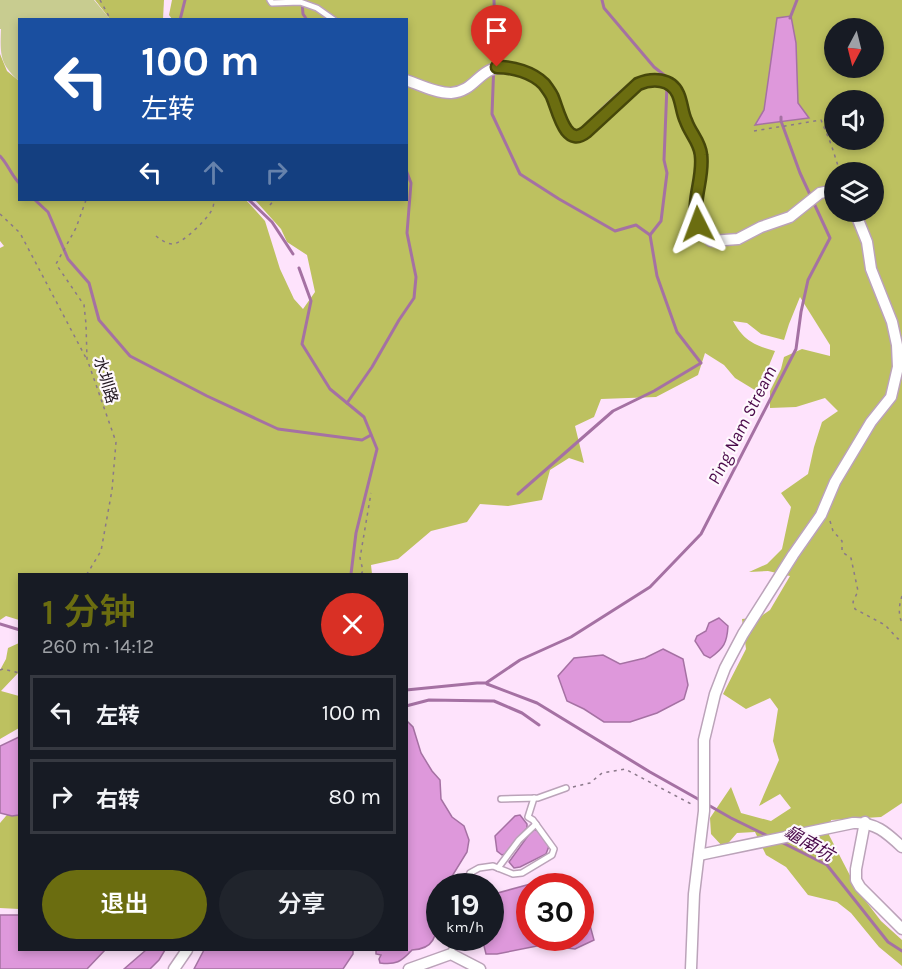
<!DOCTYPE html>
<html lang="zh">
<head>
<meta charset="utf-8">
<style>
  :root { --surface:#171b24; --page:#20242c; --text:#f1f3f6; --muted:#9ea1a6; --line:#363941; --accent:#6b6d10 }
  body { margin:0; font-family:Karla,"Noto Sans SC",sans-serif; background:var(--page); color:var(--text); height:100vh; display:flex; flex-direction:column; font-size:22px; white-space:nowrap }
  * { box-sizing:border-box; margin:0 }
  p { font-size:20px; color:var(--muted) }
  .icon { flex:none; width:33px; height:33px; fill:none; stroke:currentColor; stroke-width:2; stroke-linecap:round; stroke-linejoin:round }
  .map { position:relative; flex:1; overflow:hidden }
  .drawer { position:absolute; left:18px; top:573px; width:390px; height:378px; display:flex; flex-direction:column; background:var(--surface); border-radius:0px; box-shadow:0 3px 9px #0003 }
  .drawer>* { flex:none }
  .banner { position:absolute; left:18px; top:18px; width:390px; height:183px; border-radius:0px; box-shadow:0 3px 9px #0003; background:#1a4fa0; color:#fff; overflow:hidden }
  .needle { width:39px; rotate:187deg }
  .tools { position:absolute; left:824px; top:18px; display:grid; gap:12px }
  .tools a { display:grid; place-items:center; width:60px; height:60px; border-radius:50%; background:var(--surface); box-shadow:0 3px 9px #0003; font-size:30px }
  .speed { position:absolute; left:426px; top:873px; display:flex; gap:12px; font-size:30px; font-weight:700; text-align:center }
  .speed>* { display:grid; place-content:center; width:78px; height:78px; border-radius:50%; background:var(--surface); box-shadow:0 3px 9px #0003; line-height:1 }
  .speed small { font-size:15px; font-weight:400 }
  .speed .limit { border:9px solid #d22; background:#fff; color:#111 }
  .pin { position:absolute; display:grid; place-items:center; width:51px; height:51px; color:#fff; margin:-62px -26px; border-radius:50% 50% 50% 0; rotate:-45deg; box-shadow:0 0 6px #0007 }
  .pin .icon { rotate:45deg }
  .me { position:absolute; width:66px; margin:-33px; rotate:357deg; stroke-linejoin:round; filter:drop-shadow(0 0 4px #0008) }
  .turn { display:flex; align-items:center; gap:21px; height:126px; padding:0 24px; font-size:27px }
  .turn .icon { width:78px; height:78px; stroke-width:2.5 }
  .turn b { display:block; font-size:42px; line-height:51px }
  .lanes { display:flex; align-items:center; height:57px; padding:0 24px; background:#0003; justify-content:center; gap:30px; direction:ltr }
  .lanes .off { opacity:.35 }
  .round { display:grid; place-items:center; flex:none; width:63px; height:63px; border-radius:32px; background:var(--page) }
  .headline { display:flex; align-items:center; justify-content:space-between; height:102px; padding:0 24px }
  h1 { font-size:36px; font-weight:600; line-height:45px; color:var(--accent) }
  .button { display:flex; gap:12px; margin-top:auto; padding:12px 24px }
  .button a { flex:1; height:69px; border-radius:36px; background:var(--accent); color:#fff; font-size:24px; font-weight:600; line-height:69px; text-align:center }
  .button a+a { background:var(--page); color:var(--text) }
  ul { padding:0; list-style:none }
  li { display:flex; align-items:center; gap:18px; height:75px; margin:0 12px 9px; padding:0 12px; border:3px solid var(--line); border-radius:0px }
  li div { flex:1 }
  li b { display:block; font-size:22px }
  li em { font-style:normal }
  .map>svg:first-child { display:block }
  .green { fill:#c8cc90 }
  .forest { fill:#bdc160; fill-rule:evenodd }
  .water { fill:#de98db; stroke:#a571a3; stroke-width:1.5 }
  .lines { fill:none; stroke-linecap:round; stroke-linejoin:round }
  .stream { stroke:#a571a3; stroke-width:3 }
  .lane-casing { stroke:#bba3b9; stroke-width:8 }
  .street-casing { stroke:#bba3b9; stroke-width:13 }
  .path { stroke:#8a7889; stroke-width:1.5; stroke-dasharray:3 4.5; stroke-linecap:butt }
  .lane { stroke:#fff; stroke-width:5 }
  .street { stroke:#fff; stroke-width:10 }
  .route-casing { stroke:#46470a; stroke-width:15 }
  .route { stroke:#6b6d10; stroke-width:10 }
  .labels { text-anchor:middle; dominant-baseline:central; stroke-width:4.5; stroke-linejoin:round; paint-order:stroke }
  .street-label { font-size:16px; fill:#211720; stroke:#fef8fd }
  .water-label { font-size:18px; font-style:italic; fill:#4a0a4a; stroke:#fef8fd }
</style>
</head>
<body>
<div class="map">
<svg width="902" height="969" viewBox="0 0 902 969">
  <rect width="100%" height="100%" fill="#fee3fc"/>
  <path class="green" d="M 0,0 L 94,0 L 110,19 L 20,20 L 19,81 C 0,64 0,55 1,29 L 0,29 Z"/>
  <g class="forest">
    <path d="M 95,0 L 164,0 L 163,19 L 110,19 Z"/>
    <path d="M 172,0 L 902,0 L 902,803 L 881,817 L 831,820 L 829,835 L 858,891 L 881,921 L 902,940 L 902,966 L 879,947 L 851,913 L 837,902 L 808,895 L 786,867 L 766,855 L 755,832 L 737,833 L 724,848 L 711,834 L 710,818 L 731,787 L 741,813 L 771,821 L 791,808 L 780,794 L 759,806 L 779,760 L 773,741 L 778,709 L 770,698 L 746,709 L 723,694 L 746,649 L 742,619 L 760,617 L 770,610 L 790,576 L 768,571 L 749,572 L 767,564 L 782,549 L 791,507 L 781,493 L 808,474 L 814,447 L 822,422 L 838,411 L 825,398 L 796,407 L 770,408 L 770,391 L 781,369 L 784,357 L 802,349 L 830,356 L 830,345 L 800,297 L 789,324 L 784,340 L 761,334 L 747,323 L 733,321 C 744,341 754,345 775,351 L 758,392 L 735,378 L 724,365 L 705,353 L 698,375 L 656,397 L 601,399 L 594,417 L 575,426 L 584,463 L 569,458 L 550,470 L 542,500 L 508,506 L 480,504 L 467,522 L 431,531 L 398,559 L 371,565 L 372,574 L 20,574 L 19,620 L 6,616 L 0,620 L 0,248 L 4,246 L 0,241 L 0,54 L 7,71 L 19,81 L 20,200 L 246,200 L 265,221 L 280,269 L 294,299 L 303,309 L 315,292 L 307,255 L 287,242 L 281,229 L 255,200 L 406,200 L 406,20 L 172,19 L 169,15 ZM 834,28 L 873,28 L 873,68 L 834,68 ZM 834,100 L 873,100 L 873,140 L 834,140 ZM 834,172 L 873,172 L 873,212 L 834,212 Z"/>
    <path d="M 19,643 L 19,672 L 1,691 L 19,696 L 19,728 L 0,739 L 0,670 L 6,659 L 8,648 Z"/>
    <path d="M 12,809 L 19,809 L 19,909 L 0,908 L 0,823 Z"/>
  </g>
  <g class="water">
    <path d="M 791,16 L 796,43 L 798,103 L 809,118 L 755,125 L 764,110 L 777,18 Z"/>
    <path d="M 719,618 L 728,626 C 727,643 724,648 710,658 L 704,655 L 695,641 L 697,636 L 706,631 L 709,623 Z"/>
    <path d="M 663,649 L 683,659 L 688,685 L 684,699 L 657,713 L 630,722 L 604,722 L 584,709 L 567,701 L 558,676 L 574,658 L 603,655 L 620,664 L 645,658 Z"/>
    <path d="M 407,721 L 413,727 L 421,753 L 432,771 L 440,780 L 441,799 L 452,817 L 464,826 L 469,840 L 467,852 L 446,886 L 440,886 L 439,914 L 437,917 C 437,936 434,949 412,950 C 401,962 396,965 380,963 L 379,959 L 381,955 L 376,954 L 376,950 L 406,950 Z"/>
    <path d="M 19,737 L 19,815 L 12,816 L 0,813 L 0,746 Z"/>
    <path d="M 520,815 L 527,824 L 527,828 L 505,854 L 502,855 L 497,851 L 495,836 L 515,816 Z"/>
    <path d="M 534,830 L 536,830 L 542,834 L 549,846 L 546,854 L 520,867 L 514,868 L 509,862 L 530,833 Z"/>
    <path d="M 534,883 L 565,886 L 530,886 L 530,938 L 580,938 L 581,908 L 588,918 L 594,940 L 575,949 L 542,945 L 497,954 L 486,954 L 482,938 L 490,938 L 491,898 L 494,894 Z"/>
    <path d="M 0,915 L 19,915 L 20,950 L 105,950 L 87,969 L 0,969 Z"/>
    <path d="M 146,950 L 165,950 L 159,960 L 150,969 L 124,969 Z"/>
    <path d="M 204,950 L 353,950 L 353,954 L 343,969 L 194,969 Z"/>
  </g>
  <g class="lines">
    <g class="stream">
      <path d="M 494,0 L 495,35 L 492,114 L 520,174 L 559,199 L 615,231 L 636,225 L 650,235 L 657,276 L 677,332 L 701,363 L 654,391 L 613,411 L 518,494"/>
      <path d="M 602,0 L 604,8 L 654,67 L 668,78"/>
      <path d="M 302,2 L 303,14 L 307,20"/>
      <path d="M 790,18 L 797,0"/>
      <path d="M 180,20 L 185,0"/>
      <path d="M 0,156 C 8,164 11,175 20,184"/>
      <path d="M 35,200 L 48,212 L 68,259 L 89,283 L 99,320 L 130,356 L 207,396 L 278,429 L 362,440 L 371,435"/>
      <path d="M 249,200 L 272,222 L 293,254"/>
      <path d="M 650,235 L 661,221 L 667,173 L 664,160 L 667,85"/>
      <path d="M 299,268 L 311,301 L 302,344 L 330,389 L 364,417 L 377,449 L 356,533 L 351,574"/>
      <path d="M 347,403 L 372,367 L 399,320 L 414,298 L 416,277 L 407,233 L 411,183 L 406,170"/>
      <path d="M 0,624 L 20,630"/>
      <path d="M 487,684 L 537,703 L 650,772 L 698,799"/>
      <path d="M 406,690 L 477,683 L 486,683 L 520,660 L 571,637 L 650,587 L 701,534 L 796,349 L 801,312 L 808,280 L 830,238 L 800,173 L 781,121 L 781,117"/>
      <path d="M 406,706 L 429,700 L 494,701 L 522,713 L 539,725"/>
      <path d="M 710,806 L 731,818 L 770,837"/>
      <path d="M 781,842 L 827,865 L 888,942 L 902,951"/>
    </g>
    <g class="lane-casing">
      <g id="lane">
        <path d="M 270,0 L 272,3 L 300,2 L 317,8 L 334,20"/>
        <path d="M 501,799 L 538,798 L 566,788"/>
        <path d="M 498,868 L 519,840 L 536,824"/>
        <path d="M 465,886 L 470,873 L 479,868 L 493,866 L 513,874 L 522,873 L 552,855 L 554,849 L 533,820 L 528,817 L 534,798"/>
        <path d="M 451,954 L 454,938"/>
      </g>
    </g>
    <g class="street-casing">
      <g id="street">
        <path d="M 406,80 C 420,85 436,93 451,93 C 479,91 479,61 512,69 C 520,70 527,73 534,76 C 540,80 546,86 550,92 C 558,105 564,150 586,132 C 599,119 625,91 641,83 C 653,77 670,79 677,92 C 682,100 682,110 685,118 C 689,131 700,142 701,156 C 702,162 701,168 700,174 C 695,202 689,219 711,241 L 738,239 L 761,227 L 790,217 L 820,193 L 834,190"/>
        <path d="M 865,822 L 856,869 L 856,880 L 860,887 L 902,929"/>
        <path d="M 699,855 L 853,823 C 875,822 886,832 902,847"/>
        <path d="M 174,969 L 187,950"/>
        <path d="M 409,969 L 451,954 L 480,969"/>
        <path d="M 691,969 L 694,894 L 704,811 L 704,740 L 715,694 L 725,668 L 743,634 L 793,555 L 821,515 L 835,482 L 871,422 L 891,397 L 898,367 L 897,345 L 892,322 L 871,269 L 867,242 L 855,212"/>
      </g>
    </g>
    <g class="path">
      <path d="M 100,0 L 111,20"/>
      <path d="M 754,131 L 821,120 L 831,144 L 840,172"/>
      <path d="M 86,200 L 76,228 L 56,264 L 84,305 L 86,324 L 87,359 L 116,442 L 112,490 L 101,551 L 87,574"/>
      <path d="M 270,205 L 274,200"/>
      <path d="M 0,214 L 20,233 L 86,358"/>
      <path d="M 156,236 C 161,240 167,244 173,244 C 183,243 205,221 210,213 C 213,209 214,204 214,200"/>
      <path d="M 830,521 L 833,531 L 842,541 L 842,552 L 851,558 L 858,591 L 853,602 L 855,609 L 885,625 L 898,639 L 902,635"/>
      <path d="M 361,574 L 363,571 L 360,558 L 371,493"/>
      <path d="M 902,596 C 899,605 898,614 902,623"/>
      <path d="M 0,670 L 3,669 L 20,673"/>
      <path d="M 573,787 L 590,783 L 602,773 L 625,769 L 693,805"/>
    </g>
    <use href="#lane" class="lane"/>
    <use href="#street" class="street"/>
  </g>
  <g class="lines">
    <g class="route-casing">
      <path id="route" d="M 497,67 C 513,67 532,72 544,84 C 547,88 550,92 552,96 C 558,109 565,149 586,132 L 638,84 C 652,78 671,78 678,94 C 682,103 682,113 686,121 C 690,133 700,142 701,155 C 704,179 691,200 698,224"/>
    </g>
    <use href="#route" class="route"/>
  </g>
  <g class="labels">
    <g class="street-label">
      <text transform="translate(106 380) rotate(73)">水圳路</text>
    </g>
    <g class="water-label">
      <text transform="translate(742 425) rotate(-63)">Ping Nam Stream</text>
      <text transform="translate(809 843) rotate(30)">龜南坑</text>
    </g>
  </g>
</svg>
<div class="tools">
<a><svg class="needle" viewBox="-14 -14 28 28"><path d="M0-13l5 13h-10z" fill="#e53935"/><path d="M0 13l5-13h-10z" fill="#9ea1a6"/></svg></a>
<a><svg class="icon" aria-label="sound" viewBox="0 0 24 24"><path d="M4 9h4l5-4v14l-5-4H4zM17 9q2 3 0 6"/></svg></a>
<a><svg class="icon" aria-label="layers" viewBox="0 0 24 24"><path d="M12 4l9 5-9 5-9-5zM3 14l9 5 9-5"/></svg></a>
</div>
<div class="speed"><div>19<small>km/h</small></div><div class="limit">30</div></div>
<div class="pin" style="left:497px;top:67px;background:#d93025"><svg class="icon" aria-label="arrive" viewBox="0 0 24 24"><path d="M6 21V4h12l-3 4 3 4H6"/></svg></div>
<svg class="me" style="left:698px;top:224px" viewBox="-20 -20 40 40"><path d="M0-17L14 15 0 8-14 15z" fill="#6b6d10" stroke="#fff" stroke-width="4"/></svg>
<div class="banner">
<div class="turn"><svg class="icon" aria-label="left" viewBox="0 0 24 24"><path d="M17 20v-9H6M10 6l-5 5 5 5"/></svg><div><b>100 m</b>左转</div></div>
<div class="lanes"><svg class="icon" aria-label="left" viewBox="0 0 24 24"><path d="M17 20v-9H6M10 6l-5 5 5 5"/></svg><svg class="icon off" aria-label="ahead" viewBox="0 0 24 24"><path d="M12 20V5M6 11l6-6 6 6"/></svg><svg class="icon off" aria-label="right" viewBox="0 0 24 24"><path d="M7 20v-9h11M14 6l5 5-5 5"/></svg></div>
</div>
<section class="drawer">
<div class="headline"><div><h1>1 分钟</h1><p>260 m · 14:12</p></div><a class="round" style="background:#d93025;color:#fff"><svg class="icon" aria-label="close" viewBox="0 0 24 24"><path d="M6 6l12 12M18 6L6 18"/></svg></a></div>
<ul>
<li><svg class="icon" aria-label="left" viewBox="0 0 24 24"><path d="M17 20v-9H6M10 6l-5 5 5 5"/></svg><div><b>左转</b></div><em>100 m</em></li>
<li><svg class="icon" aria-label="right" viewBox="0 0 24 24"><path d="M7 20v-9h11M14 6l5 5-5 5"/></svg><div><b>右转</b></div><em>80 m</em></li>
</ul>
<div class="button"><a>退出</a><a>分享</a></div>
</section>
</div>
</body>
</html>
